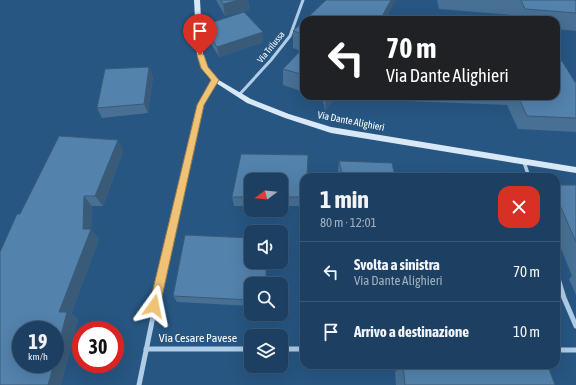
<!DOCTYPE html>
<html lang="it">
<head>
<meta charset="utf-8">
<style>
  :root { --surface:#1d4062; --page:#2a4b6b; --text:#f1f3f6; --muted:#a0afbe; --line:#3b5977 }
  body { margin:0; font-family:"Asap Condensed",sans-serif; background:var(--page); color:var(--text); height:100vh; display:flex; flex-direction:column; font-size:15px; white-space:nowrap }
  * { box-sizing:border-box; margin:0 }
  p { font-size:13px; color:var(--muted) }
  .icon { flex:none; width:22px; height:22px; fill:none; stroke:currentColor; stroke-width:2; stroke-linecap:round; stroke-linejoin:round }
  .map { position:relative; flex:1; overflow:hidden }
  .sheet { position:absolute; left:300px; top:173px; width:260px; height:196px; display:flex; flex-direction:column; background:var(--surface); border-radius:12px; box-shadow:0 4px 16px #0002,0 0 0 1px var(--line) }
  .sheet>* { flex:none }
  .top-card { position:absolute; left:300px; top:16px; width:260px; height:84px; border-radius:12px; box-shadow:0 4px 16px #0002,0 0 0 1px var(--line); background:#202124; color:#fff; overflow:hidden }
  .needle { width:26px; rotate:254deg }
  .fabs { position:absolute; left:244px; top:173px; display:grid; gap:8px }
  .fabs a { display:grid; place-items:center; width:44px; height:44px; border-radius:8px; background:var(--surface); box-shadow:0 4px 16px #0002,0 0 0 1px var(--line); font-size:20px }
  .speed { position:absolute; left:12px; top:321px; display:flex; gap:8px; font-size:20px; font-weight:700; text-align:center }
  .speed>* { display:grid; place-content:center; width:52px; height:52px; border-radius:50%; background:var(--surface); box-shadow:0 4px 16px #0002,0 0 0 1px var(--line); line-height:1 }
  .speed small { font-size:10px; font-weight:400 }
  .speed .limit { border:6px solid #d22; background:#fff; color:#111 }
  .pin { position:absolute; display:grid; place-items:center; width:34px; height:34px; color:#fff; margin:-41px -17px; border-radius:50% 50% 50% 0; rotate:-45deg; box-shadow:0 0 4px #0007 }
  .pin .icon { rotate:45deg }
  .me { position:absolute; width:44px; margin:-22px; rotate:12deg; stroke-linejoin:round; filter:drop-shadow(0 0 3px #0008) }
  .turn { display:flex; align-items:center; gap:14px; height:84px; padding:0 20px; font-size:18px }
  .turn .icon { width:52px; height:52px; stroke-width:2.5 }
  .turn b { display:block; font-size:28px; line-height:34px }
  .round { display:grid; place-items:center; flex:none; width:42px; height:42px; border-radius:12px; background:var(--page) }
  .summary { display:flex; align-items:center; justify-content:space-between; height:68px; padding:0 20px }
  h1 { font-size:24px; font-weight:700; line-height:30px }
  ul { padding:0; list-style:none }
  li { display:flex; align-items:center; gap:12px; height:60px; padding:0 20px; border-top:1px solid var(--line) }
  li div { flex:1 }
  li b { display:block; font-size:15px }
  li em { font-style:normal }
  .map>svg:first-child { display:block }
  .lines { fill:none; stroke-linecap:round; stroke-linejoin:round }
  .minor-far2 { stroke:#b0cde7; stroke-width:3 }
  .minor-far1 { stroke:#b0cde7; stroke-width:3.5 }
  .minor { stroke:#b0cde7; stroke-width:5 }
  .secondary { fill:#d9e8f6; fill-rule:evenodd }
  .wall { fill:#477094 }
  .shaded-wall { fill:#3a5b78 }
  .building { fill:#5382ac; stroke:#3a5b78 }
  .route { fill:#efc275; stroke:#9b7e4c }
  .labels { text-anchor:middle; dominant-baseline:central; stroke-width:3; stroke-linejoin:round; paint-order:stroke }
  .far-street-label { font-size:9px; fill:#fff; stroke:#275682 }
  .street-label { font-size:10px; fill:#fff; stroke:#275682 }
  .near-street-label { font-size:12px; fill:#fff; stroke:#275682 }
</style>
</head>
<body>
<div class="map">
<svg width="576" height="385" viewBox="0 0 576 385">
  <rect width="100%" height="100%" fill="#275682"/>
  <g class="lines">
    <g class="minor-far2">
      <path d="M 239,95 L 271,60 L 290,36 L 303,0"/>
      <path d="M 204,99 L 215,80"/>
    </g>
    <g class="minor-far1">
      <path d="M 524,162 L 529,177"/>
      <path d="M 172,225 L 201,105 L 205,98"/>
    </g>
    <g class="minor">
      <path d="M 556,272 L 564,298 L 576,326"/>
      <path d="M 146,349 L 251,349"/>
      <path d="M 281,349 L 304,349"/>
      <path d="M 556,350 L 576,350"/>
      <path d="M 139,385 L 172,224"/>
    </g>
    <path class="secondary" d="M 194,0 L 200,0 L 203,55 L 207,67 L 217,79 L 251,99 L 289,114 L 331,127 L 576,167 L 576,173 L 331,133 L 285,118 L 247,103 L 213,81 L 201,68 L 197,55 Z"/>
  </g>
  <g class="wall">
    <path d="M 216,0 L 248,0 L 249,10 L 225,16 Z"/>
    <path d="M 437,0 L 576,0 L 576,31 L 556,29 L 556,20 L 513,20 L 512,15 L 439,9 Z"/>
    <path d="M 304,21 L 304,92 L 283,85 L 283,69 L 301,51 L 293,48 L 293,31 Z"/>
    <path d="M 204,25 L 263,32 L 263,42 L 219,57 L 206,35 Z"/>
    <path d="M 153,76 L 148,113 L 102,118 L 97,108 Z"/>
    <path d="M 575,82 L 576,82 L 576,132 L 518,129 L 507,105 L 406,101 L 405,96 L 556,96 Z"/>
    <path d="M 322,96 L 336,96 L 325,111 Z"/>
    <path d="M 123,151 L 103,206 L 92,206 L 91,230 L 99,239 L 71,314 L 78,319 L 61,385 L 20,214 Z"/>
    <path d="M 241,154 L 308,155 L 307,177 L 304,177 L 304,206 L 281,206 L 281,180 L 251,180 L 251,206 L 234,206 L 232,197 Z"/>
    <path d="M 339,161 L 395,177 L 339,177 L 338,170 Z"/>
    <path d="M 443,172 L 491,177 L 441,177 Z"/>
    <path d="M 556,185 L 576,185 L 576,295 L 569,279 L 572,276 L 556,236 Z"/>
    <path d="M 251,284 L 251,306 L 177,302 L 173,296 Z"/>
    <path d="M 402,365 L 431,365 L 555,385 L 396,385 L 395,372 Z"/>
  </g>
  <g class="shaded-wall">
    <path d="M 239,0 L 248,0 L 249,10 L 225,16 L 223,4 Z"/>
    <path d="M 391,0 L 396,0 L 385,20 L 380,20 Z"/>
    <path d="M 263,32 L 263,42 L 219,57 L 217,47 Z"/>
    <path d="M 149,67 L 153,76 L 148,113 L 144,104 Z"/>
    <path d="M 326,96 L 336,96 L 325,111 Z"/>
    <path d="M 118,140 L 123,151 L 103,206 L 95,196 Z"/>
    <path d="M 84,196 L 92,206 L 91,230 L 99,239 L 71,314 L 78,319 L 61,385 L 48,385 L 54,364 L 55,364 L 59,312 L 83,229 Z"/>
    <rect x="266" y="262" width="1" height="22"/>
  </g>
  <g class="building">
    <path d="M 221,0 L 239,0 L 223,4 Z"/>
    <path d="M 326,0 L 391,0 L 380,20 L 305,20 Z"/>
    <path d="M 521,0 L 576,0 L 576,13 L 525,9 Z"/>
    <path d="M 244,12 L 263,32 L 217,47 L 204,25 Z"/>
    <path d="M 304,21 L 304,34 L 293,31 Z"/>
    <path d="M 304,47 L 304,75 L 283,69 Z"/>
    <path d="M 556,61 L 562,61 L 575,82 L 576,82 L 576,118 L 527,116 L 518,96 L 556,96 Z"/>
    <path d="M 149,67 L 144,104 L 97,108 L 105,69 Z"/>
    <path d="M 59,136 L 118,140 L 95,196 L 84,196 L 83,229 L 91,229 L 59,312 L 67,312 L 55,359 L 55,330 L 21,330 L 21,364 L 54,364 L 48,385 L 0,385 L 0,252 L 17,214 L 20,214 Z"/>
    <path d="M 241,154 L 308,155 L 307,177 L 304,177 L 304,197 L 281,197 L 281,180 L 251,180 L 251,197 L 232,197 Z"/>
    <path d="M 339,161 L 392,163 L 395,177 L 343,177 Z"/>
    <path d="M 443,172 L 491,176 L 491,177 L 445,177 Z"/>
    <path d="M 556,185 L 576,185 L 576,242 L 556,196 Z"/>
    <path d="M 185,235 L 251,238 L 251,262 L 266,262 L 266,284 L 251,284 L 251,300 L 173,296 Z"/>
    <path d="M 403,365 L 548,366 L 555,385 L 405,385 Z"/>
  </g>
  <path class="route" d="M 200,53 L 204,55 L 208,67 L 219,80 L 204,105 L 160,306 L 158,310 L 154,311 L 151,310 L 149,306 L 197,105 L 211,80 L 201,68 L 197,55 Z"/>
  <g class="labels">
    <g class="far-street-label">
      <text transform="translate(271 47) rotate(-51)">Via Trilussa</text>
    </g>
    <g class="street-label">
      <text transform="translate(351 121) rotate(11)">Via Dante Alighieri</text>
    </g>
    <g class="near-street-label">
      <text x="198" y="338">Via Cesare Pavese</text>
    </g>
  </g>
</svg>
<div class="fabs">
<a><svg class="needle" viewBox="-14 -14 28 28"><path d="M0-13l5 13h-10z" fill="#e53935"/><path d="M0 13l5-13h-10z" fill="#a0afbe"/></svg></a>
<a><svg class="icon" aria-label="sound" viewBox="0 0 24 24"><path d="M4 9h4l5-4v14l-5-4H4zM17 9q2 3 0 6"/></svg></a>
<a><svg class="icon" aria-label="search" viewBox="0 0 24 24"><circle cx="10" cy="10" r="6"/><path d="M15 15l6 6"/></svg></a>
<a><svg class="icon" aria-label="layers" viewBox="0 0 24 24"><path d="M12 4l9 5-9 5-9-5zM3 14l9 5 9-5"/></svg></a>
</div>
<div class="speed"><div>19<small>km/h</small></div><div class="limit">30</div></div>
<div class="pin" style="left:200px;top:55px;background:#d93025"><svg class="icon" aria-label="arrive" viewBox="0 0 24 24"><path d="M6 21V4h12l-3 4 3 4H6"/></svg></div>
<svg class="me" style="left:154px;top:306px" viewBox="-20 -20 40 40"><path d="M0-17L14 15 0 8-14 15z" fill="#efc275" stroke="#fff" stroke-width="4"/></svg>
<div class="top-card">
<div class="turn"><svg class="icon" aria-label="left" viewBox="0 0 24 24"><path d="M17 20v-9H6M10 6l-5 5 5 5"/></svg><div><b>70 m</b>Via Dante Alighieri</div></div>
</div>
<section class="sheet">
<div class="summary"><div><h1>1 min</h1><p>80 m · 12:01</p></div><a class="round" style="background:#d93025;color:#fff"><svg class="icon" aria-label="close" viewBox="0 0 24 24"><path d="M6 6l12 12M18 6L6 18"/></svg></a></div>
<ul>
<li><svg class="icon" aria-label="left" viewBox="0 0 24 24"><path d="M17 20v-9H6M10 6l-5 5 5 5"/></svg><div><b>Svolta a sinistra</b><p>Via Dante Alighieri</p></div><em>70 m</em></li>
<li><svg class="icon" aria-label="arrive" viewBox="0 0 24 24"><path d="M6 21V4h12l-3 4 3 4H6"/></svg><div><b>Arrivo a destinazione</b></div><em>10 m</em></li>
</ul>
</section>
</div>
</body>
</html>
